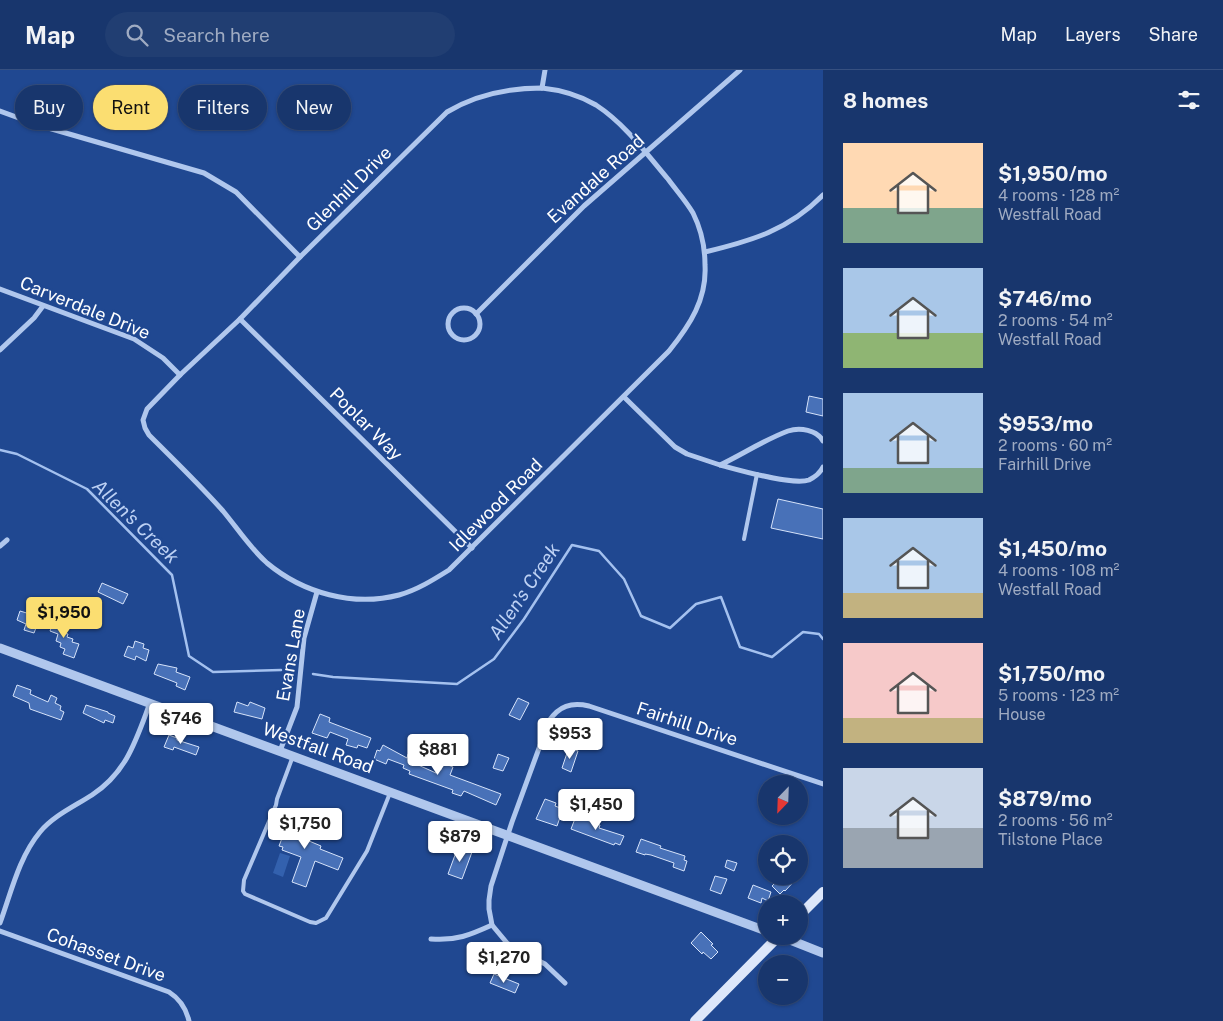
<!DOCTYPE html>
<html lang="en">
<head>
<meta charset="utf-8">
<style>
  :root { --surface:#18366d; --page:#213e72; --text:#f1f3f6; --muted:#9fabc2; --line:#365080; --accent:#fbde71 }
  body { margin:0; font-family:"Public Sans",sans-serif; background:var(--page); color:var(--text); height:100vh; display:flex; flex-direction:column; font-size:19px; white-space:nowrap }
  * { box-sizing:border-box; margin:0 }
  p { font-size:16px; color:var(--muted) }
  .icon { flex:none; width:28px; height:28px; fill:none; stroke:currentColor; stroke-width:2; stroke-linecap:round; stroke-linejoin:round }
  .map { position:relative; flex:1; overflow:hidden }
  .drawer { display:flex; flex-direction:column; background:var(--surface); width:400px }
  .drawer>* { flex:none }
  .guide { position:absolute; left:15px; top:15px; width:475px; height:45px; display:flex; gap:10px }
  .needle { width:32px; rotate:203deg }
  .tools { position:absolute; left:758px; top:705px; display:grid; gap:10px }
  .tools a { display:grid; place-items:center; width:50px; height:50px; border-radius:50%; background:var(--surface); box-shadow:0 1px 4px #0004,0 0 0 1px var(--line); font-size:25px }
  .price { position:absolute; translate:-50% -42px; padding:0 11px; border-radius:5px; background:#fff; color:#222; font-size:16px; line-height:32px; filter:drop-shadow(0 1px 2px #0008) }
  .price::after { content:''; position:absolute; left:50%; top:30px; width:15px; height:11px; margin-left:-8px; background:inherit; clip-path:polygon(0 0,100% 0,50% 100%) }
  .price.selected { background:var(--accent); color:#111 }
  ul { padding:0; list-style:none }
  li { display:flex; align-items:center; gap:15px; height:125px; padding:0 20px }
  li span { display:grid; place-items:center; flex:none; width:140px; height:100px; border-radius:0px; color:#555 }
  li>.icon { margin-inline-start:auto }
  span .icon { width:60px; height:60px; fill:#fffc; stroke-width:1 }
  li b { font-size:21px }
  h2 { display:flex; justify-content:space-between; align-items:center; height:60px; padding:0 20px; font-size:21px }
  .chip { padding:0 18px; border-radius:22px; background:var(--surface); box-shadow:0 1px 4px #0004,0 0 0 1px var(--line); font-size:18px; line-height:45px }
  .chip.selected { background:var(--accent); color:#111 }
  header { display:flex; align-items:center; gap:30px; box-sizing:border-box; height:70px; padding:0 25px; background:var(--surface); border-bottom:1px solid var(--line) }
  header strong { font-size:24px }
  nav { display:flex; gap:28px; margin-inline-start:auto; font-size:18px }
  .search { width:350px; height:45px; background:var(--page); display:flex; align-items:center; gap:12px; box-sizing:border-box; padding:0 18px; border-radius:28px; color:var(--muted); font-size:19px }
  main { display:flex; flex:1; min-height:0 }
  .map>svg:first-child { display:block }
</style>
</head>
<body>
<header>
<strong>Map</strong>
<div class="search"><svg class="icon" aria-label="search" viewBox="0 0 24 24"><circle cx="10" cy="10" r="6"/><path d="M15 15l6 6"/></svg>Search here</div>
<nav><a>Map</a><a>Layers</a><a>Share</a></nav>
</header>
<main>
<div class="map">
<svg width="823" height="951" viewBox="0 0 823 951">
  <rect width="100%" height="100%" fill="#204891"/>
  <polygon fill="#3361ae" points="280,783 290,786 283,807 273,803"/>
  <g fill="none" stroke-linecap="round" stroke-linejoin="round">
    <g stroke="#a4c1ef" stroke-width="2.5">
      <polyline points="0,380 17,384 87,419 172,505 189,586 213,602 281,600"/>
      <polyline points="313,604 333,607 457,614 494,589 524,549 572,475 599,481 624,509 641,546 670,558 696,534 721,527 740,577 772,587 803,562 819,564 823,569"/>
    </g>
  </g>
  <g fill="#4871b8" stroke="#d6e3fa">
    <polygon points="809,326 823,329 823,346 806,342"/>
    <polygon points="778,429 823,439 823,469 771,458"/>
    <polygon points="102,513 128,524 123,534 98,522"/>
    <polygon points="20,541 30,544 31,541 41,545 34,563 24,560 26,554 17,550"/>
    <polygon points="55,547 63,551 61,558 65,560 64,563 68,564 67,567 73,569 72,572 79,574 74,588 63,584 65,579 60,577 61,573 56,571 58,564 50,561"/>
    <polygon points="135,571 144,574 143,578 149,580 146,591 136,586 135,590 124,586 128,576 133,578"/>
    <polygon points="158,594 177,598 176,602 190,607 185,620 176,616 177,613 172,611 154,604"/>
    <polygon points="17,615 31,620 30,624 48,632 51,625 57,628 55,633 61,636 60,640 64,642 61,650 30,639 29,633 13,626"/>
    <polygon points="518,628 529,633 520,650 509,645"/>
    <polygon points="237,632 248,636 250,632 265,638 262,649 234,642"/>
    <polygon points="86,635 108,642 108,643 115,646 113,653 105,650 104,653 83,643"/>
    <polygon points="320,644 330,648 329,652 371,668 367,678 358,675 357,678 346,675 348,669 330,662 327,668 312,663"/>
    <polygon points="169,665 177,668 177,670 199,677 196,685 174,677 173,680 164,677"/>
    <polygon points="383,675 407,688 408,684 417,687 416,694 436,703 438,699 441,700 443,693 453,697 450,705 501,724 496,735 464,721 461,726 452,723 453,720 409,704 410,701 403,698 404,695 388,689 386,694 374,689 377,680 380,681"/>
    <polygon points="569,677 578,681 571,702 562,698"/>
    <polygon points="498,684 509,688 503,701 493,698"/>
    <polygon points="545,729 556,733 555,736 563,739 557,756 536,749"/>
    <polygon points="292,742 294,743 295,742 309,748 302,768 321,776 320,779 343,788 338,800 315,791 306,817 292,812 301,787 282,780 283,777 279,776"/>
    <polygon points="576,746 600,755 599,758 624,766 620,775 615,773 614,775 571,759"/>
    <polygon points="641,769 661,776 660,778 685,786 684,790 687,791 684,801 673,797 674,793 651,785 645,784 645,785 636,782"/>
    <polygon points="458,777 472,782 462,809 448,804"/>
    <polygon points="727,790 737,793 734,801 725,797"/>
    <polygon points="715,806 727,809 721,824 710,820"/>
    <polygon points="782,806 799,806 785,821 784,820 780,824 772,816"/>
    <polygon points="753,815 771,822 768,831 762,828 761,833 748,828"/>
    <polygon points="701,862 713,874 711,875 718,882 711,889 703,882 702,884 691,873"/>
    <polygon points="494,904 519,914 515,923 490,913"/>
  </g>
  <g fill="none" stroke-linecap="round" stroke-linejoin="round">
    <g stroke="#b0c7ed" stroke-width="4">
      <polyline points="744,469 757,404"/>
      <polyline points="293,686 277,729 276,735 244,810 243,821 245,824 310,852 316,853 326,848 367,781 390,723"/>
    </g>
    <g stroke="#b0c7ed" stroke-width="5">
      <path d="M542 18C561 20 579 25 596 35 625 54 646 83 668 109 676 120 686 131 693 143 701 159 705 177 705 195 707 229 690 255 669 281L449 500C433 510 417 520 399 525 353 537 303 523 267 493 250 478 238 459 223 441 200 415 174 390 149 365L145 358 143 350 147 339 180 305 240 249 300 187 447 42C477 24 508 18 542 18Z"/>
      <polyline points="542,18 545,0"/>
      <polyline points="0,41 38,55 204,103 236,122 300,187"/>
      <path d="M705 182C751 171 789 160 823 125"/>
      <polyline points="0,219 134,269 163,288 180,305"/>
      <circle cx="464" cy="254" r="16"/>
      <polyline points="476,244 584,136 740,0"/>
      <polyline points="240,249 472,478"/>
      <polyline points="0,280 34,248 43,236"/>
      <polyline points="624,327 675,377 687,384 720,395"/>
      <path d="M823 371C817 360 800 357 788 361 766 369 741 385 720 395 739 400 793 416 809 410 815 407 820 403 823 397"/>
      <polyline points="0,476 7,470"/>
      <polyline points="280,681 297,637 304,568 317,522"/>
      <path d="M0 853C11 823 19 787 40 762 53 746 75 736 92 725 127 702 136 670 150 633"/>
      <path d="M0 861 169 922C180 929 186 938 189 951"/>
      <path d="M431 869C456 871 470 865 492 855"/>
      <path d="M565 913 545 894 519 881 507 873 492 855 489 839V830L491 816 512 752 549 651C559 636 571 632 589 636L823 714"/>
    </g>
    <g stroke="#b0c7ed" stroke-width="9">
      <polyline points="0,578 766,861"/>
      <polyline points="780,866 823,883"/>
    </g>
    <g stroke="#dde7fa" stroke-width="10">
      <polyline points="799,846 823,822"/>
      <polyline points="695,951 779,866"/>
    </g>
  </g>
  <g text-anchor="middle" stroke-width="4.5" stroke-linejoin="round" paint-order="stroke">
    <g font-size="18" fill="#fff" stroke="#204891">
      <text transform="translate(596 109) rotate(-42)" y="6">Evandale Road</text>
      <text transform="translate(349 119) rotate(-45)" y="6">Glenhill Drive</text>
      <text transform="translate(85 238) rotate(22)" y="6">Carverdale Drive</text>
      <text transform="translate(366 354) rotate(45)" y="6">Poplar Way</text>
      <text transform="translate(496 435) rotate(-45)" y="6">Idlewood Road</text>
      <text transform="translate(291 585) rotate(-80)" y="6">Evans Lane</text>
      <text transform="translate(687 654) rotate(18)" y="6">Fairhill Drive</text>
      <text transform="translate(318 678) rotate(20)" y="6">Westfall Road</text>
      <text transform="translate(106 885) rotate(20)" y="6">Cohasset Drive</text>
    </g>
    <g font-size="19" font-style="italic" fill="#bdd1f4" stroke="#204891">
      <text transform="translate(136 451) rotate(44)" y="7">Allen's Creek</text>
      <text transform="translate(524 521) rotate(-56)" y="7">Allen's Creek</text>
    </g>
  </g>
</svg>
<div class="tools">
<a><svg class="needle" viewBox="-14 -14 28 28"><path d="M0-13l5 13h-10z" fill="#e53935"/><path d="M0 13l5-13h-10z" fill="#9fabc2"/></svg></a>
<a><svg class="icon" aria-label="locate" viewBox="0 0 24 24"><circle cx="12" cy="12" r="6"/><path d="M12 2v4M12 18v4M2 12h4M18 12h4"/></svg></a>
<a>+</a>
<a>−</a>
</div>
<b class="price selected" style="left:64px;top:569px">$1,950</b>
<b class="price" style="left:181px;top:675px">$746</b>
<b class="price" style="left:570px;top:690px">$953</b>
<b class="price" style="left:438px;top:706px">$881</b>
<b class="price" style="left:596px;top:761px">$1,450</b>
<b class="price" style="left:305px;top:780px">$1,750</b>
<b class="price" style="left:460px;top:793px">$879</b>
<b class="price" style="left:504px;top:914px">$1,270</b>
<div class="guide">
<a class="chip">Buy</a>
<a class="chip selected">Rent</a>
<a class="chip">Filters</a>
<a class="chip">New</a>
</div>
</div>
<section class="drawer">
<h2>8 homes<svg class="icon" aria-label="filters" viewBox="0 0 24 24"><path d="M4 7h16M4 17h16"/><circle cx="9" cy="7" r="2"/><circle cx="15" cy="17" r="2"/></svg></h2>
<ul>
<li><span style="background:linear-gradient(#ffd9b3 65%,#7fa58c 0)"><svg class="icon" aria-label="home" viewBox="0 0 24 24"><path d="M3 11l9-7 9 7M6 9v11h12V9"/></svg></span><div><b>$1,950/mo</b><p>4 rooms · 128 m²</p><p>Westfall Road</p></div></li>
<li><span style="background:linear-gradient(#a9c7e8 65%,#8fb573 0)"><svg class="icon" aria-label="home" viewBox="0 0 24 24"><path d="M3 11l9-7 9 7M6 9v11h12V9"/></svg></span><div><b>$746/mo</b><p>2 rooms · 54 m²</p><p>Westfall Road</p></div></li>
<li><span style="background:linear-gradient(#a9c7e8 75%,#7fa58c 0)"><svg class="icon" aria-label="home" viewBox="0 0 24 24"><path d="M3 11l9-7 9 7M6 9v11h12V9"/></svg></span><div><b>$953/mo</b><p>2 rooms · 60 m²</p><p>Fairhill Drive</p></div></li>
<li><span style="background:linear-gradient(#a9c7e8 75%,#c2b280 0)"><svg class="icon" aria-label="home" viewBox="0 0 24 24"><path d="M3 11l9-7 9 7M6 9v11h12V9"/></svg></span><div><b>$1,450/mo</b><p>4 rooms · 108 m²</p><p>Westfall Road</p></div></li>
<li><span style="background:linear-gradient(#f6c9c9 75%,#c2b280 0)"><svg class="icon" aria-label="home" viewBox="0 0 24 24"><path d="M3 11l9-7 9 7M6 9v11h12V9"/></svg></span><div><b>$1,750/mo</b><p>5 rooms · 123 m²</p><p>House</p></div></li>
<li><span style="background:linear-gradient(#c9d6e8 60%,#9aa5b1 0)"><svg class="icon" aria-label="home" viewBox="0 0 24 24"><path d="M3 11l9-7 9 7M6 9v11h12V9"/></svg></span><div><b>$879/mo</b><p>2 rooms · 56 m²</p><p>Tilstone Place</p></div></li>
</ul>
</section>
</main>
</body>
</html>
